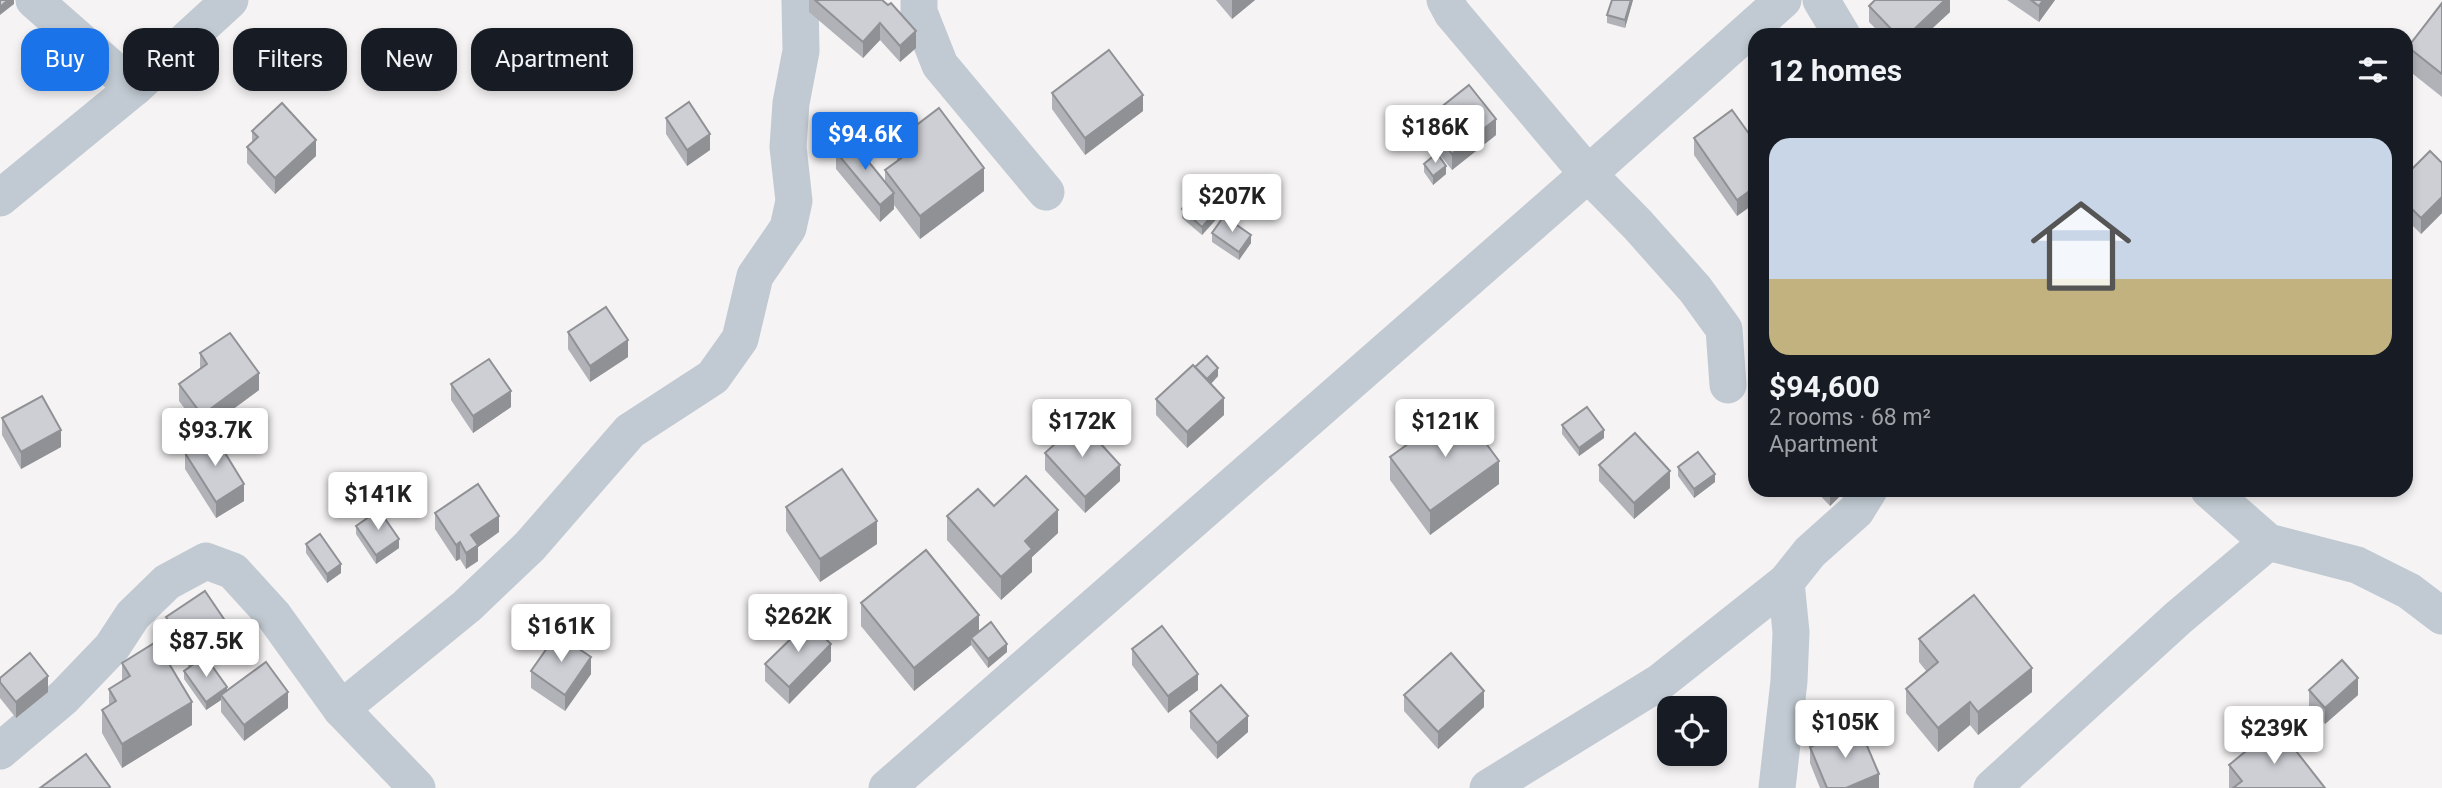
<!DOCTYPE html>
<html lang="en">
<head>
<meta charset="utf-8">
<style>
  :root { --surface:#171b24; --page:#20242c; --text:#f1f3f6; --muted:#9ea1a6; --accent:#1a73e8 }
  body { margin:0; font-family:Roboto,sans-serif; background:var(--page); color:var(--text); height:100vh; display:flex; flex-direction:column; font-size:26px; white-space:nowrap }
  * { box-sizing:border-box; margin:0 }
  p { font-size:23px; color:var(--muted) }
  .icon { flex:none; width:38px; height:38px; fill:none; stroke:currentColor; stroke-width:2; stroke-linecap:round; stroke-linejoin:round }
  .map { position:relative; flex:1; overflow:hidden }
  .panel { position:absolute; left:1748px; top:28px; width:665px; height:469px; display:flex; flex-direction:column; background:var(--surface); border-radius:21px; box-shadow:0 4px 10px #0003 }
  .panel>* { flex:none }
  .guide { position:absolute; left:21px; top:28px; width:665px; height:63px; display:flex; gap:14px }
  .tools { position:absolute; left:1657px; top:696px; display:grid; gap:14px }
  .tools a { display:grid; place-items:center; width:70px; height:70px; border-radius:14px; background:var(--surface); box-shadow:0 4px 10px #0003; font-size:35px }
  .price { position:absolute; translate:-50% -60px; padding:0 16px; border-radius:7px; background:#fff; color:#222; font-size:23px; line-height:46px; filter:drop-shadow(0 2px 4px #0008) }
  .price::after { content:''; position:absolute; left:50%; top:42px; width:21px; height:16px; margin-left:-10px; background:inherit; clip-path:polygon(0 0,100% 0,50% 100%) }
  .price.on { background:var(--accent); color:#fff }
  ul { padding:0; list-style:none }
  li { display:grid; align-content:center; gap:14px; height:371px; padding:0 21px }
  li span { display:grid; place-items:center; height:217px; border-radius:21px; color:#555 }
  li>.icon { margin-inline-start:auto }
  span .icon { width:126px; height:126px; fill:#fffc; stroke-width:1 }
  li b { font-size:30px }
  h2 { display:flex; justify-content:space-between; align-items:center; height:84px; padding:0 21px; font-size:30px }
  .chip { padding:0 24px; border-radius:21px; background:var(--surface); box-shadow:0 4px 10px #0003; font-size:24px; line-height:63px }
  .chip.on { background:var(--accent); color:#fff }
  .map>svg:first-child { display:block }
</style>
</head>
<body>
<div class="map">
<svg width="2442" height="788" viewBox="0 0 2442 788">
  <rect width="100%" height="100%" fill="#f5f3f3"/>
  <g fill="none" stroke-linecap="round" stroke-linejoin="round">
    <g stroke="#c1cad2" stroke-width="37">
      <polyline points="34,0 134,88"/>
      <polyline points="919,0 919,12 940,65 1046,192"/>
      <polyline points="1445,0 1452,13 1588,174 1638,225 1695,289 1724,329 1728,385"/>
      <polyline points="1821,0 1842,35"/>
      <polyline points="0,198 134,88 230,0"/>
      <polyline points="2209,490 2268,542 2357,565 2409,591 2442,616"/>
      <polyline points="341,709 467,606 530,546 630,431 713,377 740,339 755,276 788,228 794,201 788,147 791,103 801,51 800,0"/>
      <polyline points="0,751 64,697 112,647 133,615 167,582 206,561 233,571 274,616 341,709 417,788"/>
      <polyline points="887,788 1588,174 1783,0"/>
      <polyline points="1488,788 1660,682 1786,582 1810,552 1856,511 1869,490"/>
      <polyline points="1777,788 1789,681 1791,632 1786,582"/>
      <polyline points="1992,788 2178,618 2268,542"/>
    </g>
  </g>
  <g fill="#b0b2b7">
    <polygon points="809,0 882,0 916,48 900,62 880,40 863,58 809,12"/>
    <polygon points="1216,0 1255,0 1232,19"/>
    <polygon points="1612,0 1633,0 1625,28 1607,23 1607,15"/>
    <polygon points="1950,0 1950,12 1925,35 1882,35 1869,22 1869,6"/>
    <polygon points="2007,0 2055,0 2039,22"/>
    <polygon points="2442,3 2442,97 2408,70 2408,47"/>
    <polygon points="1052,93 1143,111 1085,155 1052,109"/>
    <polygon points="666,118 710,150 687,166 666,134"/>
    <polygon points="1425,120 1496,135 1452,170 1425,136"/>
    <polygon points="252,131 316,156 275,194 247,163 247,147 252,142"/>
    <polygon points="1694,138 1755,142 1755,203 1737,216 1694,155"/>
    <polygon points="897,140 984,191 920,239 894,205 894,209 880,222 836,169 836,152 885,182 885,170 897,161"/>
    <polygon points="2442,163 2442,213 2421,234 2406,219 2406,175"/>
    <polygon points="1424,164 1446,174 1433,185 1424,172"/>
    <polygon points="1182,209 1220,215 1202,235 1182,218"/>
    <polygon points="1212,233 1251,243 1239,260 1212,242"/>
    <polygon points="568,332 628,357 590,382 568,349"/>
    <polygon points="200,353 259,390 202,432 179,401 179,384 200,369"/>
    <polygon points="1195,367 1218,376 1211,384 1224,415 1187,448 1156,415 1156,399"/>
    <polygon points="451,384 511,407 473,433 451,400"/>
    <polygon points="2,418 61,447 21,469 2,435"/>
    <polygon points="1562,425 1604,438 1579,456 1562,434"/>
    <polygon points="185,453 244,501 216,518 185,469"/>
    <polygon points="1045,453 1120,481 1085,513 1045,470"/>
    <polygon points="1390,457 1499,484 1430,535 1390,480"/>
    <polygon points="1599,465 1670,488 1634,519 1599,481"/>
    <polygon points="1678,467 1715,482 1694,498 1678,476"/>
    <polygon points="1815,490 1846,490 1830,506"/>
    <polygon points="994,506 1058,533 1032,557 1032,572 1001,600 947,540 947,516"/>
    <polygon points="786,507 877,544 820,582 786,531"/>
    <polygon points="435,513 499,532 478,547 478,561 466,569 460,559 456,561 435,529"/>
    <polygon points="356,526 399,548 376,564 356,534"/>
    <polygon points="306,544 341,573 327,583 306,553"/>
    <polygon points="861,603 979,632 1007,652 988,668 971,645 914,691 861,626"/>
    <polygon points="166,617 228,641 205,657 227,691 288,708 244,741 221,712 221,700 206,710 184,679 184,671 189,667 166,634"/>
    <polygon points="1919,639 2032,692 1978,735 1970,725 1938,752 1906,713 1906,689 1927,672 1919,662"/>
    <polygon points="1132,649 1198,690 1168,713 1132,665"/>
    <polygon points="831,661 789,704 765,681 765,664"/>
    <polygon points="122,663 192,725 122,768 102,733 102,710 109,705 109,689 122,680"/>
    <polygon points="531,671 591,674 565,711 531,688"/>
    <polygon points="0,678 48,692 16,718 0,698"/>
    <polygon points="2309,690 2358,695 2325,724 2309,706"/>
    <polygon points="1404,695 1484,707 1438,749 1404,711"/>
    <polygon points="1190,711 1248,732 1217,759 1190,728"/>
    <polygon points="2286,744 2325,788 2229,788 2229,765"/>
    <polygon points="1810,747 1879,788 1820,788 1810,763"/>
  </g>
  <g fill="#909195">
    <polygon points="8,0 14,0 14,4 0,15 0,7"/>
    <polygon points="1232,0 1255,0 1232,19"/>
    <polygon points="1631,0 1633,0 1625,28 1625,20"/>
    <polygon points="1945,0 1950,0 1950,12 1925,35 1908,35"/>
    <polygon points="2043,0 2055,0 2039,22 2039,6"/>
    <polygon points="880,23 880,40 863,58 863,42"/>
    <polygon points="916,31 916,48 900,62 900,46"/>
    <polygon points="1143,95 1143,111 1085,155 1085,138"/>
    <polygon points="1496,119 1496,135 1452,170 1452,154"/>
    <polygon points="710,134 710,150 687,166 687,150"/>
    <polygon points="316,140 316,156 275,194 275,178"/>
    <polygon points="1446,166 1446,174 1433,185 1433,176"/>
    <polygon points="984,168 984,191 920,239 920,216"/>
    <polygon points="1755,187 1755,203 1737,216 1737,200"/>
    <polygon points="894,193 894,209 880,222 880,205"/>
    <polygon points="2442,197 2442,213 2421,234 2421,218"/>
    <polygon points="1220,207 1220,215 1202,235 1202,227"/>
    <polygon points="1251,235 1251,243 1239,260 1239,252"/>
    <polygon points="628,340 628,357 590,382 590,366"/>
    <polygon points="1218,368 1218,376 1207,388 1207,379"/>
    <polygon points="259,373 259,390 202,432 202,415"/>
    <polygon points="511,391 511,407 473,433 473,416"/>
    <polygon points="1224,398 1224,415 1187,448 1187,432"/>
    <polygon points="61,430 61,447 21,469 21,452"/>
    <polygon points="1604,430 1604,438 1579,456 1579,448"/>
    <polygon points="1499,461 1499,484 1430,535 1430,511"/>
    <polygon points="1120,465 1120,481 1085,513 1085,497"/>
    <polygon points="1670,471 1670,488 1634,519 1634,503"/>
    <polygon points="1715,474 1715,482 1694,498 1694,489"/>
    <polygon points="244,484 244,501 216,518 216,502"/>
    <polygon points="1830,490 1846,490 1830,506"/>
    <polygon points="1058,510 1058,533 1032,557 1032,572 1001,600 1001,577 1025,541"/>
    <polygon points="499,516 499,532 478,547 478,561 466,569 466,553 471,535"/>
    <polygon points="877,521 877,544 820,582 820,559"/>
    <polygon points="399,539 399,548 376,564 376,555"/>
    <polygon points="460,542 460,559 456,561 456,545"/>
    <polygon points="341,564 341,573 327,583 327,574"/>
    <polygon points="979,615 979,639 971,638 971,645 914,691 914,668"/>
    <polygon points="228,625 228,641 189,668 189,651"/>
    <polygon points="831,644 831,661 789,704 789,687"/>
    <polygon points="1007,644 1007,652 988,668 988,659"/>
    <polygon points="591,657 591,674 565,711 565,695"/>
    <polygon points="2032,668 2032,692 1978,735 1978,712"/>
    <polygon points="1198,674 1198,690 1168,713 1168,696"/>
    <polygon points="48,676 48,692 16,718 16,702"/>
    <polygon points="2358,678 2358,695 2325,724 2325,708"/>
    <polygon points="227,687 227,696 221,695 221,700 206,710 206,702"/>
    <polygon points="1484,691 1484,707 1438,749 1438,732"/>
    <polygon points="288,692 288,708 244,741 244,725"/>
    <polygon points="192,702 192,725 122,768 122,744"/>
    <polygon points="1970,702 1970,725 1938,752 1938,728"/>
    <polygon points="1248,716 1248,732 1217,759 1217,743"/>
    <polygon points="1879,774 1879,788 1846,788"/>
  </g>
  <g fill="#cdcfd5" stroke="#909195" stroke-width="2">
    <polygon points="0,0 8,0 0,7"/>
    <polygon points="815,0 882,0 888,5 891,3 916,31 900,46 880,23 863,42"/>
    <polygon points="1612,0 1631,0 1625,20 1607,15"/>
    <polygon points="1875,0 1945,0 1908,35 1897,35 1869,6"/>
    <polygon points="2031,0 2043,0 2039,6"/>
    <polygon points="2442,3 2442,74 2408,47"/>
    <polygon points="1109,50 1143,95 1085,138 1052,93"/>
    <polygon points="1469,85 1496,119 1452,154 1425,120"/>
    <polygon points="689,102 710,134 687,150 666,118"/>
    <polygon points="282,103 316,140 275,178 247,147 258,137 252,131"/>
    <polygon points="939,108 984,168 920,216 885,170 907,154 897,140"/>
    <polygon points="1732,110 1755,142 1755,187 1737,200 1694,138"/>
    <polygon points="851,140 894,193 880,205 836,152"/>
    <polygon points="2430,151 2442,163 2442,197 2421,218 2406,203 2406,175"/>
    <polygon points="1437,153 1446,166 1433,176 1424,164"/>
    <polygon points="1199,189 1220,207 1202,227 1182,209"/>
    <polygon points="1224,216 1251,235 1239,252 1212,233"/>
    <polygon points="606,307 628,340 590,366 568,332"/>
    <polygon points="230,333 259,373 202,415 179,384 207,364 200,353"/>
    <polygon points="1207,356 1218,368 1207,379 1195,367"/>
    <polygon points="489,359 511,391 473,416 451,384"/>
    <polygon points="1193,365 1224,398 1187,432 1156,399"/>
    <polygon points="42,396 61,430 21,452 2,418"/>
    <polygon points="1459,407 1499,461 1430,511 1390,457"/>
    <polygon points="1587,407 1604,430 1579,448 1562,425"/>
    <polygon points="1080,421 1120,465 1085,497 1045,453"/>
    <polygon points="1635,433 1670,471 1634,503 1599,465"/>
    <polygon points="214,435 244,484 216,502 185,453"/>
    <polygon points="1698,452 1715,474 1694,489 1678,467"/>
    <polygon points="842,469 877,521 820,559 786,507"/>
    <polygon points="1026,476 1058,510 1025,541 1032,549 1001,577 947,516 978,489 994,506"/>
    <polygon points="478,484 499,516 471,535 478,545 466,553 460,542 456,545 435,513"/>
    <polygon points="379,510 399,539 376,555 356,526"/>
    <polygon points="320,534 341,564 327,574 306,544"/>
    <polygon points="926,550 979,615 914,668 861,603"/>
    <polygon points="205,591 228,625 189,651 166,617"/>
    <polygon points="1974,595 2032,668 1978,712 1970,702 1938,728 1906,689 1938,662 1919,639"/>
    <polygon points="808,622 831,644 789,687 765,664"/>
    <polygon points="991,622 1007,644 988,659 971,638"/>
    <polygon points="1162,626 1198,674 1168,696 1132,649"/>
    <polygon points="557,634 591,657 565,695 531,671"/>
    <polygon points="156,642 192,702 122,744 102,710 116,701 109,689 130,676 122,663"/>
    <polygon points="30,653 48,676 16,702 0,682 0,678"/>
    <polygon points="1451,653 1484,691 1438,732 1404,695"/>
    <polygon points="205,656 227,687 206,702 184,671"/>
    <polygon points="2342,660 2358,678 2325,708 2309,690"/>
    <polygon points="266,662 288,692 244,725 221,695"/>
    <polygon points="1221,685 1248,716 1217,743 1190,711"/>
    <polygon points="1859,727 1879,774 1846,788 1827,788 1810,747"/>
    <polygon points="2274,728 2286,744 2289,742 2325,788 2233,788 2242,781 2229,765"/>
    <polygon points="86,754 110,787 109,788 40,788"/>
  </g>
</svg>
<div class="tools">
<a><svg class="icon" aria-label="locate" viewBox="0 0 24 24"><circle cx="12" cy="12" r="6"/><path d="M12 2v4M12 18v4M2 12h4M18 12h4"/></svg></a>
</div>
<b class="price" style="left:1435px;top:165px">$186K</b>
<b class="price on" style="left:865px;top:172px">$94.6K</b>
<b class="price" style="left:1232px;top:234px">$207K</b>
<b class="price" style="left:1082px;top:459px">$172K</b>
<b class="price" style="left:1445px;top:459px">$121K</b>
<b class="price" style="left:215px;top:468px">$93.7K</b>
<b class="price" style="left:378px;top:532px">$141K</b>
<b class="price" style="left:798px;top:654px">$262K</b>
<b class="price" style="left:561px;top:664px">$161K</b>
<b class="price" style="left:206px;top:679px">$87.5K</b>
<b class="price" style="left:1845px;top:760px">$105K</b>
<b class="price" style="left:2274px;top:766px">$239K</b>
<div class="guide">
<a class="chip on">Buy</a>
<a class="chip">Rent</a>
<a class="chip">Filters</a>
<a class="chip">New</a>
<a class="chip">Apartment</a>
</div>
<section class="panel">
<h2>12 homes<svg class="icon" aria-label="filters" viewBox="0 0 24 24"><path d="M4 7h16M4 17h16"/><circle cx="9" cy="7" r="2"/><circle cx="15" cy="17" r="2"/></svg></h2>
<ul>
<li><span style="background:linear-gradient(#c9d6e8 65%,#c2b280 0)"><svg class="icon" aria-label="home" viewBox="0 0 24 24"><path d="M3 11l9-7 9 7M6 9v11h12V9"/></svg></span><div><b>$94,600</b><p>2 rooms · 68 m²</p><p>Apartment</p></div></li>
</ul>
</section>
</div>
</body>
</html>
